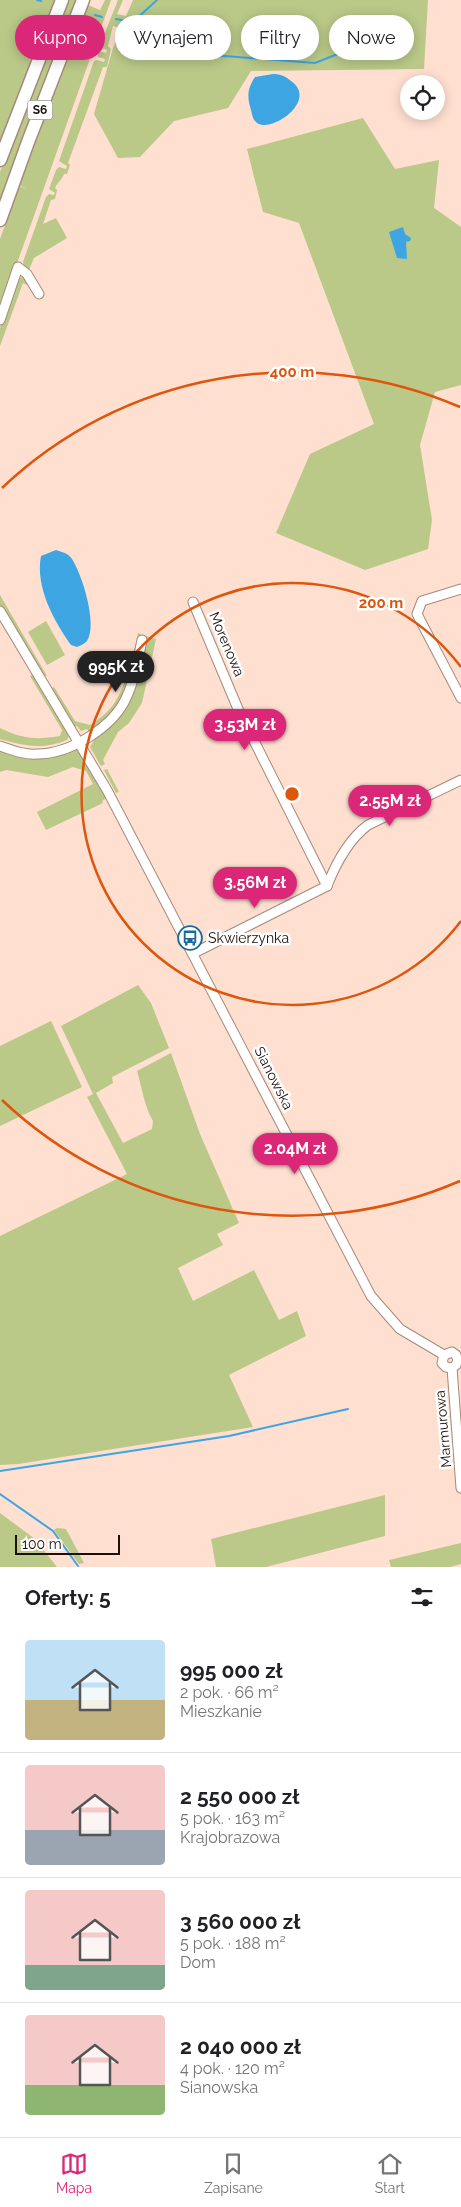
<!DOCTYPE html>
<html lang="pl">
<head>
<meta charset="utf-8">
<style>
  :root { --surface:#fff; --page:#f6f6f6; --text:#202124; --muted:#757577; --line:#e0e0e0; --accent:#db2777 }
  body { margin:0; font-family:Raleway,sans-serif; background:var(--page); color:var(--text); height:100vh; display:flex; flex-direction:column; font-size:19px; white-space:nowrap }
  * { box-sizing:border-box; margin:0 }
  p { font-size:16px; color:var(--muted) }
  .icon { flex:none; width:28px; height:28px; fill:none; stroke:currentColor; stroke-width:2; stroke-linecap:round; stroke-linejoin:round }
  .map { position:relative; height:1567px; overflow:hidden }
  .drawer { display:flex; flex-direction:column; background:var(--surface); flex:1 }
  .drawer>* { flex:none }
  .banner { position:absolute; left:15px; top:15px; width:431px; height:45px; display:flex; gap:10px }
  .fabs { position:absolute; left:400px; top:75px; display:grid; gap:10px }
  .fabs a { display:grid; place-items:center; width:45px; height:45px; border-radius:50%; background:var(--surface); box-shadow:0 2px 12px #0003; font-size:25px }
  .scale { position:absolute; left:15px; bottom:12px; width:105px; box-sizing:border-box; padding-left:5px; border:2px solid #1b100b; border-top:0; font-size:14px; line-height:18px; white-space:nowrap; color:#1b100b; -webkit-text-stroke:4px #fff; paint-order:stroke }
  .price { position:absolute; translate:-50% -42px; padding:0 11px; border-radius:18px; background:var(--accent); color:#fff; font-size:16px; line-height:32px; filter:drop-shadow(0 1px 2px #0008) }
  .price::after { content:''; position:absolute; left:50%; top:30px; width:15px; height:11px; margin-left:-8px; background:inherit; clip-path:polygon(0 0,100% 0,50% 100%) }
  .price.current { background:#222; color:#fff }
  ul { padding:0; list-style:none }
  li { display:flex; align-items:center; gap:15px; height:125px; padding:0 25px }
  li+li { border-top:1px solid var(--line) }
  li span { display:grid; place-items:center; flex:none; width:140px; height:100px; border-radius:5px; color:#555 }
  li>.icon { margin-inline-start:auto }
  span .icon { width:60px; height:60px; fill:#fffc; stroke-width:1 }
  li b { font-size:21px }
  h2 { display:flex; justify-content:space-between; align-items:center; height:60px; padding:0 25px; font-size:21px }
  .tag { padding:0 18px; border-radius:22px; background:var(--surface); box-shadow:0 2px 12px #0003; font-size:18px; line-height:45px }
  .tag.current { background:var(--accent); color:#fff }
  .dock { display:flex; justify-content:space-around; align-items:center; height:70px; border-top:1px solid var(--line); background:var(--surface); font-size:14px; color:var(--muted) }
  .dock a { display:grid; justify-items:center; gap:2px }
  .dock .current { color:var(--accent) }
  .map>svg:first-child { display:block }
</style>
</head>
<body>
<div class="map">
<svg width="461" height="1567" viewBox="0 0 461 1567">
  <rect width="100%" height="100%" fill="#ffdfd0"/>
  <g fill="#bac888">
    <polygon points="0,0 55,0 0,142"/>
    <polygon points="66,0 79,0 0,207 0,172"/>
    <polygon points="105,0 111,0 0,311 0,239 19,186 27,189 19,185 88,5 100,10"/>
    <path d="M118 0H123L117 14 126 16 133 0H428L424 69 251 71 228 108 174 121 140 157 118 158 94 114 113 48 121 28 113 26 108 46 111 49 107 67H103L68 163 70 165 67 174H64C62 180 57 183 55 188L57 190 55 199 51 200 43 224 56 218 67 238 34 258 28 272 24 266 23 262 46 197 49 194 54 195 55 193 49 189 56 170 59 167 66 169 67 166 59 161 94 61 97 60 104 62 105 59 98 57 97 53 99 51 106 53 107 50 101 48 100 45Z"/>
    <polygon points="363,118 395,169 439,160 434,208 461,227 461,385 435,392 420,445 432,520 428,549 365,570 276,533 310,454 374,424 299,223 263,212 247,149"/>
    <polygon points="24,276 31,287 23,283 0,346 0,328 17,280"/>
    <polygon points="0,595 47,676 42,675 0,606"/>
    <polygon points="46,621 65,655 47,665 28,632"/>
    <path d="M138 633 141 634C131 675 126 707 89 732L87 729 81 731 77 726 74 727 52 688 54 687 75 721 90 725C96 721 103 716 108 711 124 695 134 655 138 633Z"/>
    <polygon points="146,636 156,639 142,703 129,723 118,732 103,760 105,764 101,766 90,747 94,740 92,737 113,722"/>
    <path d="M34 674 69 730 67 732 69 736 67 740C44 750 24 746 0 739V728C23 739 35 740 60 736L62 730 30 676Z"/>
    <polygon points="77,747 108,797 102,801 103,803 46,830 37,812 93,784 86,771 73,767 48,777 6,770 0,772 0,749 12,753"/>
    <polygon points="107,769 119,792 116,793 104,770"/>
    <path d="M138 985 151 1003 169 1048 112 1077 113 1083 96 1093 123 1143 152 1129 153 1121C144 1106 142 1087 137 1071L171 1053 200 1134 239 1223 217 1234 223 1245 178 1268 193 1301 254 1270 279 1320 297 1311 306 1336 229 1375 253 1427 18 1464 0 1465V1236L127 1174 87 1097 93 1094 61 1026Z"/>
    <polygon points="51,1021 82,1087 0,1126 0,1046"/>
    <polygon points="385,1495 385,1536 266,1567 216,1567 211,1539"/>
    <polygon points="0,1513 35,1539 57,1567 0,1567"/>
    <polygon points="57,1528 66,1529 84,1563 79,1564 54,1530"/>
    <polygon points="461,1543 461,1564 450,1567 391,1567 389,1560"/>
  </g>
  <g fill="#3da5e2">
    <path d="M273 74C281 74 285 76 291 81 320 101 267 137 255 121 253 119 252 114 251 110 247 97 247 89 255 77Z"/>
    <polygon points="403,227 405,234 411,238 410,241 406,242 407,259 397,258 389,232"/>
    <path d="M56 550C62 552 68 553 72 559 82 574 98 625 87 641 84 644 81 645 77 647L71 645C54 621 35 587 41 556Z"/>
  </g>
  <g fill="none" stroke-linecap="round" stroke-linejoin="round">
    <g stroke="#3da5e2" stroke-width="2">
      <polyline points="37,0 41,1"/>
      <polyline points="95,15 102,17"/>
      <polyline points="116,19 133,22 140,26 162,20 205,57 225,56 315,63 391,33"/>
      <polyline points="133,22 157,0"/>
      <polyline points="0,1471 229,1436 348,1409"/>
      <polyline points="0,1494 53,1531 78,1566"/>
    </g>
    <g stroke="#a6897b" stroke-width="11">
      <g id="minor">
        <polyline points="0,320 18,267 27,274 39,294"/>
        <polyline points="461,589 422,601 417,614 461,698"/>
        <polyline points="193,602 238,709 327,886"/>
        <polyline points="0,611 107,790 371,1296 400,1329 444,1355"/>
        <path d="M0 746C12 750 24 755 37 754 70 754 114 727 127 696 135 679 138 659 142 640"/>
        <path d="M327 886C336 863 348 840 368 825L461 780"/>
        <polyline points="194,953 327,886"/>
        <polyline points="444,1355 442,1363 446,1367 452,1368 456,1365 458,1360"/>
        <polyline points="444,1355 452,1352 456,1355 458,1360"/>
        <polyline points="452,1368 461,1488"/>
      </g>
    </g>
    <g stroke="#a6897b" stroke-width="15">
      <g id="highway">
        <polyline points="0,160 62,0"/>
        <polyline points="0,220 28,142 83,0"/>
      </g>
    </g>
    <use href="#minor" stroke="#fff" stroke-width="9"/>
    <use href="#highway" stroke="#fff" stroke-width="12"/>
  </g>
  <g fill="none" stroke="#de550c" stroke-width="2.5">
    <path d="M461 921A211 211 0 1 1 461 667"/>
    <path d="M460 1181A422 422 0 0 1 2 1100M2 488A422 422 0 0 1 460 407"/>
  </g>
  <defs>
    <g id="bus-ring" transform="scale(1.25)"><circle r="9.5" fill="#fff" stroke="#196a9c" stroke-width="1.5"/><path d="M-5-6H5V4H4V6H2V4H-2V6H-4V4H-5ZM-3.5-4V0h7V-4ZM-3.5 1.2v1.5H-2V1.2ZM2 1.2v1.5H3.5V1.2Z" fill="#196a9c"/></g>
  </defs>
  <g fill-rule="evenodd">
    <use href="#bus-ring" x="190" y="938"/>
  </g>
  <g text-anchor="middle" stroke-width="5" stroke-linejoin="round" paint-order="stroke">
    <rect fill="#fff" stroke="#5f5854" stroke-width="1" x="27.5" y="100.5" width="25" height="19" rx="4"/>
    <g font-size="12" font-weight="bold" fill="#1b100b">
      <text x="40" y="114">S6</text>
    </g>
    <g font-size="14" fill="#1b100b" stroke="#fff">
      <text transform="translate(227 644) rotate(67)" y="5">Morenowa</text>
      <text transform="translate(274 1078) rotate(63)" y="5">Sianowska</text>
      <text transform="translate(443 1429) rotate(-95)" y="5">Marmurowa</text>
    </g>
    <g font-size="14" fill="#1b100b" stroke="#fff" text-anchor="start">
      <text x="208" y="943">Skwierzynka</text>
    </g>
  </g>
  <circle cx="292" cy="794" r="8" fill="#de550c" stroke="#fff" stroke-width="2.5"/>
  <g font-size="15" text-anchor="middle" font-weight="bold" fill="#de550c" stroke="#fff" stroke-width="5" stroke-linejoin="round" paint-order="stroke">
    <text x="292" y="377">400 m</text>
    <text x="381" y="608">200 m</text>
  </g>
</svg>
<div class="fabs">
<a><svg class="icon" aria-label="locate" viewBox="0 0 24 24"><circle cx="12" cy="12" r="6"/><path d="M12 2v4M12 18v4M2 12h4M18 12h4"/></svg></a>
</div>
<div class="scale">100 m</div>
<b class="price current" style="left:116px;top:693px">995K zł</b>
<b class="price" style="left:245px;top:751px">3.53M zł</b>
<b class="price" style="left:390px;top:827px">2.55M zł</b>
<b class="price" style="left:255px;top:909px">3.56M zł</b>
<b class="price" style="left:295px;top:1175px">2.04M zł</b>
<div class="banner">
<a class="tag current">Kupno</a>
<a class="tag">Wynajem</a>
<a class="tag">Filtry</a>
<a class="tag">Nowe</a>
</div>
</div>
<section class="drawer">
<h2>Oferty: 5<svg class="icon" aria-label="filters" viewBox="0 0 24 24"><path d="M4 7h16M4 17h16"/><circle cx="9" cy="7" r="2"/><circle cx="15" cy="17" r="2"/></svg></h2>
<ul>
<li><span style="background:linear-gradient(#bfe0f5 60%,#c2b280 0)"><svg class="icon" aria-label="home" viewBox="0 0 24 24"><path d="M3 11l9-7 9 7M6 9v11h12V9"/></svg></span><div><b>995 000 zł</b><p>2 pok. · 66 m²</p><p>Mieszkanie</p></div></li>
<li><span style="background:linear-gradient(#f6c9c9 65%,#9aa5b1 0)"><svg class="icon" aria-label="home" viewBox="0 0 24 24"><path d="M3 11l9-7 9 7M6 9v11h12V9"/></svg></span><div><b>2 550 000 zł</b><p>5 pok. · 163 m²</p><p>Krajobrazowa</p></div></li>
<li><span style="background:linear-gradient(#f6c9c9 75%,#7fa58c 0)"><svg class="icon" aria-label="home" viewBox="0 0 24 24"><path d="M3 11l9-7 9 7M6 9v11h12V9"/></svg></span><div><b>3 560 000 zł</b><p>5 pok. · 188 m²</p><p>Dom</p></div></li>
<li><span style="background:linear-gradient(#f6c9c9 70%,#8fb573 0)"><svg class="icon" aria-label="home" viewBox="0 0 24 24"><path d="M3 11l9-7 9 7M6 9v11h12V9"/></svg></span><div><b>2 040 000 zł</b><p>4 pok. · 120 m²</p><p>Sianowska</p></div></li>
</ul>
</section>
<nav class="dock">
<a class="current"><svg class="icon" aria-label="map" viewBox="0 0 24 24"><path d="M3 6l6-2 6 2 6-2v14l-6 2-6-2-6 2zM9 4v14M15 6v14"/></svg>Mapa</a>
<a><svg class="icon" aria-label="saved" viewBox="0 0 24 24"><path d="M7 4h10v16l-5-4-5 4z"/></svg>Zapisane</a>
<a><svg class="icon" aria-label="home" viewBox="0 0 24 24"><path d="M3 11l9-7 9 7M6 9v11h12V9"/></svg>Start</a>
</nav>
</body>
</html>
